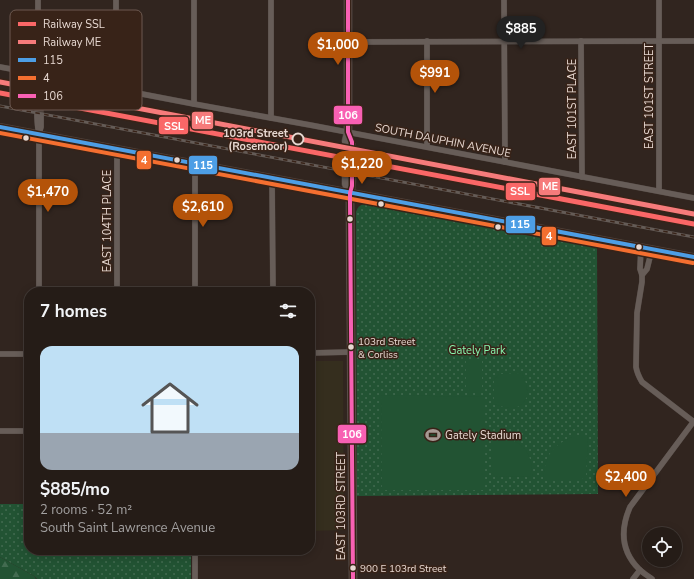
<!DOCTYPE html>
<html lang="en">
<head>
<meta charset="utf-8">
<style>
  :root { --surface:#251c17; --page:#312924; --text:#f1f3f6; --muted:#a3a1a1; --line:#423a36; --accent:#b45309 }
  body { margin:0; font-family:"Nunito Sans",sans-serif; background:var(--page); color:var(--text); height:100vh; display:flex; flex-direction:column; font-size:15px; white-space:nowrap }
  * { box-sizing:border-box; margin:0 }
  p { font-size:13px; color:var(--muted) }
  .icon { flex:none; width:22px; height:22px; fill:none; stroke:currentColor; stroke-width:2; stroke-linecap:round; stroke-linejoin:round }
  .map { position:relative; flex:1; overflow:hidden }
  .details { position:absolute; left:24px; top:287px; width:291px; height:268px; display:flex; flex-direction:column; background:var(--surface); border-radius:16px; box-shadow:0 2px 10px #0003,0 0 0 1px var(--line) }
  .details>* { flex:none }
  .fabs { position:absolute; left:642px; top:527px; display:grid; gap:8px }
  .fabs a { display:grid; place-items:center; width:40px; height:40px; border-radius:50%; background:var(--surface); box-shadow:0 2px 10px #0003,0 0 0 1px var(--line); font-size:20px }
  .price { position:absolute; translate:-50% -34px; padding:0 9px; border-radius:14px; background:var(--accent); color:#fff; font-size:13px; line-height:26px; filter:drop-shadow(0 1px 2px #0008) }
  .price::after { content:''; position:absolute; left:50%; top:24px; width:12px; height:9px; margin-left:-6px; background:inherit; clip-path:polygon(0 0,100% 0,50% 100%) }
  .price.active { background:#222; color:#fff }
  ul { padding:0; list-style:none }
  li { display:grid; align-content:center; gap:8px; height:212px; padding:0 16px }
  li+li { border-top:1px solid var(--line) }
  li span { display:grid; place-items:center; height:124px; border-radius:12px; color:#555 }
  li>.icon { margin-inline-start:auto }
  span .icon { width:72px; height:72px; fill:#fffc; stroke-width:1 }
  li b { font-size:17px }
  h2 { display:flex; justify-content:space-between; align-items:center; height:48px; padding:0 16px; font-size:17px }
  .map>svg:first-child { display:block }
</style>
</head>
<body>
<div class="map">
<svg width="694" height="579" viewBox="0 0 694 579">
  <defs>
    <pattern id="grass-dots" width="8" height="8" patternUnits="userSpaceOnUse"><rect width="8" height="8" fill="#225333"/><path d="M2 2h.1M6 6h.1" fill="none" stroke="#426b50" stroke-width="1.8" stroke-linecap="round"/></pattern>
    <pattern id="forest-firs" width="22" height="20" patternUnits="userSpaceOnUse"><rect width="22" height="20" fill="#225333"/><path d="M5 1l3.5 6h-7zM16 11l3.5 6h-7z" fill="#426b50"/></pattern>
  </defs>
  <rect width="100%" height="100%" fill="#31251f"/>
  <polygon fill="#352e1e" points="310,361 343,361 344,530 310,531"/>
  <g fill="url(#grass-dots)">
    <path d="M368 203H373L597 245 598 494 357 496 356 212C358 206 361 204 368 203Z"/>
    <polygon points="0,504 29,504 29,550 170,550 174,553 191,555 191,579 37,579 34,576 0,557"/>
  </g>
  <polygon fill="url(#forest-firs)" points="0,557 34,576 36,579 0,579"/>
  <g fill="#225333">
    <rect x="466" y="359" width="16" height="33"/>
    <path d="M522 373C525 380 528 387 527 394 527 398 527 397 525 400 518 412 505 408 494 404V380L499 374Z"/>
    <polygon points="381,395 485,397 485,490 382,490"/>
    <path d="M573 436H588L586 476 581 480H543C546 454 550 448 573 436Z"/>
    <path d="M492 438C520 437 533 450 532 477L495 476 492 473Z"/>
  </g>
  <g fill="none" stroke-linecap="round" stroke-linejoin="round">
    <g stroke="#4c403a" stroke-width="5.5" stroke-dasharray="5.5 3" stroke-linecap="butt">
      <polyline points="37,83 37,115"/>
      <polyline points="41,84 41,116"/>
    </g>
    <g stroke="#4c403a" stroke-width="8" stroke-dasharray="8 4" stroke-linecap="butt">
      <polyline points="346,174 346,141"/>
      <polyline points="352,175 352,142"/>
    </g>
    <g stroke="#4d433e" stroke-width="6">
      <g id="minor">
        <polyline points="116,0 116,89"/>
        <polyline points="194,0 194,104"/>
        <polyline points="271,0 271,118"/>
        <polyline points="504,0 505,162"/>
        <polyline points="659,0 659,191"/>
        <polyline points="427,41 427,147"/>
        <polyline points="581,41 582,177"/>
        <polyline points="348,42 694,41"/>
        <polyline points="0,67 38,74 194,104 310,125 694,198"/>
        <polyline points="37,83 38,74 38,0"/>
        <path d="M37 115C37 125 39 133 39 143V292"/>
        <polyline points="39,134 41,127 41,116"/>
        <polyline points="117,149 117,292"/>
        <polyline points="195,164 195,292"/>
        <polyline points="272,178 273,292"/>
        <path d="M641 247 640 269 642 275V282L637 313 636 367C637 373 639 377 642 382L694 422"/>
        <polyline points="642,275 647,269 652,249"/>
        <polyline points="310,353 351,352"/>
        <polyline points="0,354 29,354"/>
        <polyline points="0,431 29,431"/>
        <polyline points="195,579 195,550"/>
        <polyline points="633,579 640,570"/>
        <path d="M652 579C648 576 643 573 639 569 621 551 620 530 630 507L694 421"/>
      </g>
    </g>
    <g stroke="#4d433e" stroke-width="8">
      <polyline id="tertiary" points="0,127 694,257"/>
    </g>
    <g stroke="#4d433e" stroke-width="9">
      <g id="secondary">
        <polyline points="346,141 348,132 348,0"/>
        <polyline points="346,174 346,184 350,193"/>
        <path d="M352 175C352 184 350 193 350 202L353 579"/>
      </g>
    </g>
    <use href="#minor" stroke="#675d58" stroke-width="5.5"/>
    <use href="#tertiary" stroke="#675d58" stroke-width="7"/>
    <use href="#secondary" stroke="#675d58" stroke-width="8"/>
    <g stroke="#645b56" stroke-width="3">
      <polyline id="rail" points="0,106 694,237"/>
    </g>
    <use href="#rail" stroke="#382318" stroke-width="1.5" stroke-dasharray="4.5" stroke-linecap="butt"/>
    <g stroke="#382318" stroke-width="7">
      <polyline id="bus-1" points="0,127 694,257"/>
    </g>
    <g stroke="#382318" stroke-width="7">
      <polyline id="bus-2" points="0,133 693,263"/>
    </g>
    <g stroke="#382318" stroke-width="7">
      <polyline id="bus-3" points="348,0 348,132 352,142 352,186 350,193 350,202 353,579"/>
    </g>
    <use href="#bus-1" stroke="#4d9ee5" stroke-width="4"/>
    <use href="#bus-2" stroke="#f46f30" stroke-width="4"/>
    <use href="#bus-3" stroke="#f860b3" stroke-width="4"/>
    <g stroke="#382318" stroke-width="8">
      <polyline id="rail-1" points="0,93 694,224"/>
    </g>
    <g stroke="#382318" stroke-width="8">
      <polyline id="rail-2" points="0,82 694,214"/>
    </g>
    <use href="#rail-1" stroke="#fa6767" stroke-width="5"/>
    <use href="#rail-2" stroke="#f67b7b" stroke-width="5"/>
  </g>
  <defs>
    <g id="stadium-bare" transform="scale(1.2)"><path d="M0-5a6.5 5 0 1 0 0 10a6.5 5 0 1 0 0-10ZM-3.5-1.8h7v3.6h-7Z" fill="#a79993" stroke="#382318" stroke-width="2.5" paint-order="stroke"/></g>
  </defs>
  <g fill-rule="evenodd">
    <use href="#stadium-bare" x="433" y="435"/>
  </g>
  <g fill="#e7d8d1" stroke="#382318" stroke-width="1.5">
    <circle cx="26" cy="138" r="3.5"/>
    <circle cx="177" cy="160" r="3.5"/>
    <circle cx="381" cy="204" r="3.5"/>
    <circle cx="350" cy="219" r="3.5"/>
    <circle cx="498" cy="227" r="3.5"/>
    <circle cx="639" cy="247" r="3.5"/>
    <circle cx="351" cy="347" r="3.5"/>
    <circle cx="353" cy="568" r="3.5"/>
  </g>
  <circle fill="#382318" stroke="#e7d8d1" stroke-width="2" cx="298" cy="139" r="5.5"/>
  <g text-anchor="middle" stroke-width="3" stroke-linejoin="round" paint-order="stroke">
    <g font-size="10" fill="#e7d8d1" stroke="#382318" text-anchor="start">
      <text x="358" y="345">103rd Street<tspan x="358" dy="13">&amp; Corliss</tspan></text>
      <text x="360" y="572">900 E 103rd Street</text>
    </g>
    <g font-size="11" fill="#e7d8d1" stroke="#382318">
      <text transform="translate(649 96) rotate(-90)" y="4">EAST 101ST STREET</text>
      <text transform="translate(572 109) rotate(-90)" y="4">EAST 101ST PLACE</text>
      <text transform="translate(443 140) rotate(11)" y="4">SOUTH DAUPHIN AVENUE</text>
      <text transform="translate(107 221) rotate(-90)" y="4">EAST 104TH PLACE</text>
      <text transform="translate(341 506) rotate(-90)" y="4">EAST 103RD STREET</text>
    </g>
    <g font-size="11" font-weight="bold" fill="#e7d8d1" stroke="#382318" text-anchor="end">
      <text x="288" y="137">103rd Street<tspan x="288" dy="13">(Rosemoor)</tspan></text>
    </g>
    <g font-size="11" fill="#88f5ad" stroke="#382318">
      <text x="477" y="354">Gately Park</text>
    </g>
    <g font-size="11" fill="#e7d8d1" stroke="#382318" text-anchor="start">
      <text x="445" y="439">Gately Stadium</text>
    </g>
  </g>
  <rect x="10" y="10" width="132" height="100" rx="6" fill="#382318" stroke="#6d5950" stroke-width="1"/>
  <rect x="18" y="22" width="18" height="4" fill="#fa6767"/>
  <rect x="18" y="40" width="18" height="4" fill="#f67b7b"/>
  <rect x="18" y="58" width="18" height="4" fill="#4d9ee5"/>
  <rect x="18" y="76" width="18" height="4" fill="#f46f30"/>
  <rect x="18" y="94" width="18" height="4" fill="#f860b3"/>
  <g font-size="11" fill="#e7d8d1">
    <text x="43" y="28">Railway SSL</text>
    <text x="43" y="46">Railway ME</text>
    <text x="43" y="64">115</text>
    <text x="43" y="82">4</text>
    <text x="43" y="100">106</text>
  </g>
  <g stroke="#382318" stroke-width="1.5">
    <rect x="333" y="105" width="30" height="20" rx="4" fill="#f860b3"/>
    <rect x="191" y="111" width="23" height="19" rx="4" fill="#f67b7b"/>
    <rect x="158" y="116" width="31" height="19" rx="4" fill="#fa6767"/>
    <rect x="136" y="150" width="16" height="20" rx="4" fill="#f46f30"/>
    <rect x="188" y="155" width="30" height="20" rx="4" fill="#4d9ee5"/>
    <rect x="538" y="177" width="23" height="19" rx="4" fill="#f67b7b"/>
    <rect x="505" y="182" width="31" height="19" rx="4" fill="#fa6767"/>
    <rect x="505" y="215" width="31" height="19" rx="4" fill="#4d9ee5"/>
    <rect x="541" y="226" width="16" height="20" rx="4" fill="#f46f30"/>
    <rect x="337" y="424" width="30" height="20" rx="4" fill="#f860b3"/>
  </g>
  <g font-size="11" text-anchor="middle" font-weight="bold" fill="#fff">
    <text x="348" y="119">106</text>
    <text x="203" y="124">ME</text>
    <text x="174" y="130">SSL</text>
    <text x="144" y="164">4</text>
    <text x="203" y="169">115</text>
    <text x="550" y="190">ME</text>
    <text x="520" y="195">SSL</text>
    <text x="520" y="228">115</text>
    <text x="549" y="240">4</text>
    <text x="352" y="438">106</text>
  </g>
</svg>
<div class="fabs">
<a><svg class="icon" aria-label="locate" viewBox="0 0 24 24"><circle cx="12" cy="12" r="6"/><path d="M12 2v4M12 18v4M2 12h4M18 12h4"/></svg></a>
</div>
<b class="price active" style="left:521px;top:50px">$885</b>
<b class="price" style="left:338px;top:66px">$1,000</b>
<b class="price" style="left:435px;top:94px">$991</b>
<b class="price" style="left:362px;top:185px">$1,220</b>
<b class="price" style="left:48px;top:213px">$1,470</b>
<b class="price" style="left:203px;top:228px">$2,610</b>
<b class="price" style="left:626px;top:498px">$2,400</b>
<section class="details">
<h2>7 homes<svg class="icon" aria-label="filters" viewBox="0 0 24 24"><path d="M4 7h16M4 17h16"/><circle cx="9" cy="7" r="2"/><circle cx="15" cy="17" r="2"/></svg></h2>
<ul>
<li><span style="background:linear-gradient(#bfe0f5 70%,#9aa5b1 0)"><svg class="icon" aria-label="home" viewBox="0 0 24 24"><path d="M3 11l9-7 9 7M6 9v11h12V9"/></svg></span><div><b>$885/mo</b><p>2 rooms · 52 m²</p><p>South Saint Lawrence Avenue</p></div></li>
</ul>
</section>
</div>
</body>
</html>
